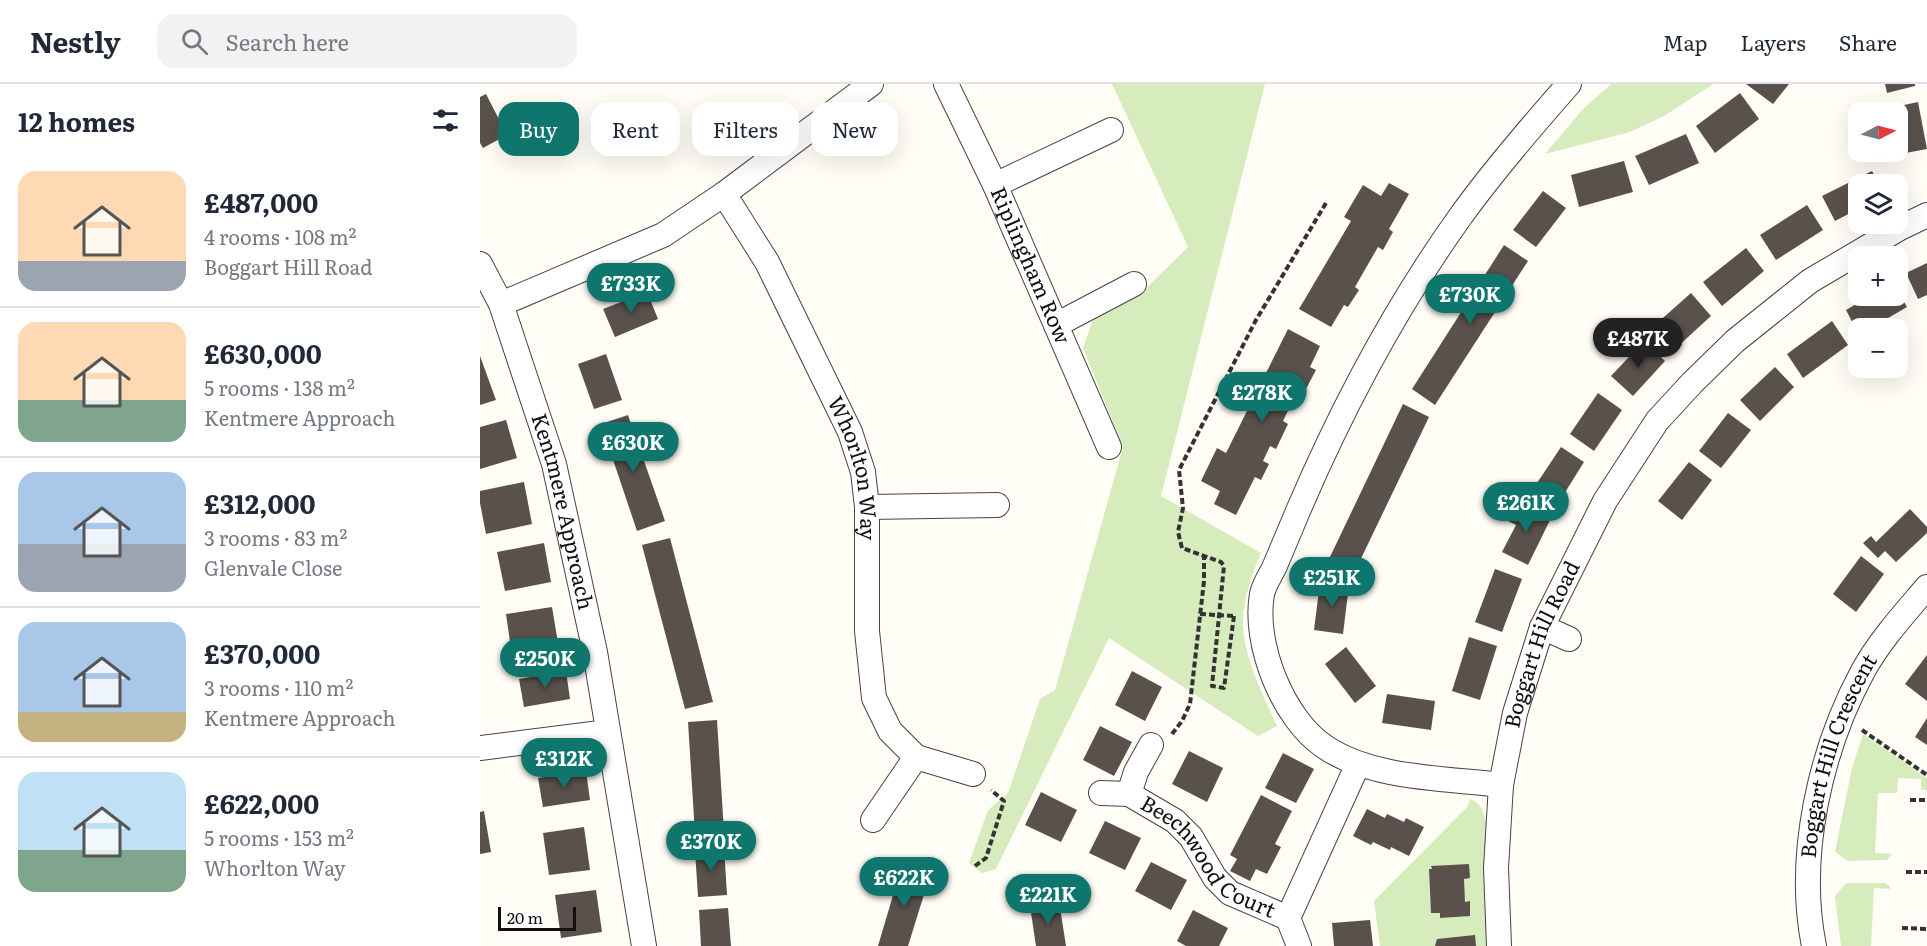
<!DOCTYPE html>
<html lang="en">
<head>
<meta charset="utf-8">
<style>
  :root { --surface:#fff; --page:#f2f2f3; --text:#1f2937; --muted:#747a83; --line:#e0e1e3; --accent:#0f766e }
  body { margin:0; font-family:Literata,serif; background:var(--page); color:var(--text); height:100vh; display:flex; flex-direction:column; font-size:22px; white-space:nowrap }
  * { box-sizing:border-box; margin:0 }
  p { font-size:20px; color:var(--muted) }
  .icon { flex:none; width:33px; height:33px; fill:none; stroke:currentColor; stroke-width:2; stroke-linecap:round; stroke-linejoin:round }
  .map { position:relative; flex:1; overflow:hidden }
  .side { display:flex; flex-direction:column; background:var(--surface); width:480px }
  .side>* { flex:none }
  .hud { position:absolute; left:18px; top:18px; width:570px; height:54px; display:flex; gap:12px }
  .needle { width:39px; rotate:84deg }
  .buttons { position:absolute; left:1368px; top:18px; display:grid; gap:12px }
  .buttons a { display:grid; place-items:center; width:60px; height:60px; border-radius:12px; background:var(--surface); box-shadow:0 6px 24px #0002; font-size:30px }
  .scale { position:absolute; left:18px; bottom:15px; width:78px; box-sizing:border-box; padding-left:6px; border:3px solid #111; border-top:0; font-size:16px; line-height:21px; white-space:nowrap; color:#111; -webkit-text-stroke:4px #fff; paint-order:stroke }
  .price { position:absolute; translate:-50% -51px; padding:0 14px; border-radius:21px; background:var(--accent); color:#fff; font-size:20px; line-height:39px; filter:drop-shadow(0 2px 3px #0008) }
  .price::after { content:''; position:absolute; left:50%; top:36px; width:18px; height:14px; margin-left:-9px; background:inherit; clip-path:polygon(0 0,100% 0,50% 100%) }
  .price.active { background:#222; color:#fff }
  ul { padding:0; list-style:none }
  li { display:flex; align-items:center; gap:18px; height:150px; padding:0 18px }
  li+li { border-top:2px solid var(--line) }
  li span { display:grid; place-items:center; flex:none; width:168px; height:120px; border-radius:18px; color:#555 }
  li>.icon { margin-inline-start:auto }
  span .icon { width:72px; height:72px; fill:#fffc; stroke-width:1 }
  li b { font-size:26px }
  h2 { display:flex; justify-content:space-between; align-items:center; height:72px; padding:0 18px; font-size:26px }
  .chip { padding:0 21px; border-radius:18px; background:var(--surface); box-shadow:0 6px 24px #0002; font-size:21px; line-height:54px }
  .chip.active { background:var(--accent); color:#fff }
  header { display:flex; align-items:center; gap:36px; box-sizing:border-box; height:84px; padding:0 30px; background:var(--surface); border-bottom:2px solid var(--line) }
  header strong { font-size:28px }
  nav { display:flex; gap:33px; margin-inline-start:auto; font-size:21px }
  .search { width:420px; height:54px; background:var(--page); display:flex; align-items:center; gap:15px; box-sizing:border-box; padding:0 21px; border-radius:18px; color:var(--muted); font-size:22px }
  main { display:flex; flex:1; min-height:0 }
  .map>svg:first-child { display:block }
</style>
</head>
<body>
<header>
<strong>Nestly</strong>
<div class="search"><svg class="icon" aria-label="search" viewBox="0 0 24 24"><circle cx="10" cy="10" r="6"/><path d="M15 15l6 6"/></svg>Search here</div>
<nav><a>Map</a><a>Layers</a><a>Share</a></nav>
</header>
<main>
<section class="side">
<h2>12 homes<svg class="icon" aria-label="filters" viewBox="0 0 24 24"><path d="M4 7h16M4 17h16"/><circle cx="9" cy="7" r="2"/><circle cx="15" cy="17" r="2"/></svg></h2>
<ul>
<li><span style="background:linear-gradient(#ffd9b3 75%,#9aa5b1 0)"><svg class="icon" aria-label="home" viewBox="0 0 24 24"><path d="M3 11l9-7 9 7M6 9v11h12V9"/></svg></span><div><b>£487,000</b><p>4 rooms · 108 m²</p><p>Boggart Hill Road</p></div></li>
<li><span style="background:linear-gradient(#ffd9b3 65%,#7fa58c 0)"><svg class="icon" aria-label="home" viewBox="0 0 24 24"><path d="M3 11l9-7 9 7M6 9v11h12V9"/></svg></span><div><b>£630,000</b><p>5 rooms · 138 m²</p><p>Kentmere Approach</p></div></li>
<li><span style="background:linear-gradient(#a9c7e8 60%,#9aa5b1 0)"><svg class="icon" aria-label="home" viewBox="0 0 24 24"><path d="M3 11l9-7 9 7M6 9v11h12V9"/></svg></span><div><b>£312,000</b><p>3 rooms · 83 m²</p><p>Glenvale Close</p></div></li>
<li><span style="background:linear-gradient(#a9c7e8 75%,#c2b280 0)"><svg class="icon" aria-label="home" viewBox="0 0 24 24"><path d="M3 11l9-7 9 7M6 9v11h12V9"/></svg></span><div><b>£370,000</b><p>3 rooms · 110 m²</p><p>Kentmere Approach</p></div></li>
<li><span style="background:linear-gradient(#bfe0f5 65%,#7fa58c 0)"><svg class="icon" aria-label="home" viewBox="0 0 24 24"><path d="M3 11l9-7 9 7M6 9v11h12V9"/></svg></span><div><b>£622,000</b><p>5 rooms · 153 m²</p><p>Whorlton Way</p></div></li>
</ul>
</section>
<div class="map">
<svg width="1447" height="862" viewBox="0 0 1447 862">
  <rect width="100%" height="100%" fill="#fffdf5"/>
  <g fill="#d7ecbc">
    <path d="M632 0H785L681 412 781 469C772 490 764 513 763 536 762 570 783 611 797 642L778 652 629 554 516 785 502 789 489 779 508 726 528 709 560 615 575 606 643 363 603 264 614 233 659 211 708 163Z"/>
    <polygon points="1131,0 1233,0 1184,32 1150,48 1065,70 1103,25"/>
    <polygon points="1383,650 1447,694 1447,706 1441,706 1441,695 1418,694 1417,709 1398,709 1395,769 1412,770 1407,776 1368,777 1355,768 1372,684"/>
    <path d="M990 715C1019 723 1004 796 1005 820 1006 834 1008 848 1010 862H900L894 817 988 722Z"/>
    <polygon points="1366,799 1405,799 1410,802 1410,805 1394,804 1391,862 1361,862 1355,812"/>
  </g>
  <g fill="#5a514d">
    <polygon points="1266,0 1309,0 1293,20"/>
    <polygon points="1405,0 1435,0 1435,2 1407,9"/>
    <polygon points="1260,9 1279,35 1235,69 1216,42"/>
    <polygon points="6,10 27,51 3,64 0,59 0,13"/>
    <polygon points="1438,18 1447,65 1420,70 1418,60 1418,28 1411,28 1410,24"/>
    <polygon points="1206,50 1219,79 1169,101 1155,72"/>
    <polygon points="1144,77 1153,108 1099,123 1091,91"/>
    <polygon points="1392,87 1399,100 1378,100 1378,125 1355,137 1342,112"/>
    <polygon points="909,99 929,110 909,145 913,148 903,166 898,163 875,203 879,206 868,223 864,221 851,243 819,225 871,137 864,133 883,101 901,112"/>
    <polygon points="1063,107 1086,124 1056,163 1033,146"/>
    <polygon points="1327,121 1343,146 1296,176 1280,151"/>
    <polygon points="1024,161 1048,177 955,321 932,305"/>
    <polygon points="1266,164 1284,187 1242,222 1223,198"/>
    <polygon points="1447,179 1447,211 1438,215 1426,189"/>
    <polygon points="1418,207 1427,223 1391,244 1378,244 1378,249 1366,226 1390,212 1418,212"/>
    <polygon points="167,208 178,235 135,253 123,225"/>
    <polygon points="1211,209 1231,232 1196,264 1175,241"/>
    <polygon points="1352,237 1368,261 1323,294 1307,270"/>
    <polygon points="808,245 840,262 830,283 836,286 826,305 820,302 803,337 808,340 796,365 790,362 783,377 789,380 781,396 775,393 756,431 734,420 740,407 721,397 737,364 746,369"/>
    <polygon points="1164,257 1185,277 1153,312 1131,292"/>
    <polygon points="126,270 142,316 114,325 98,280"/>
    <polygon points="0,272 16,316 0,321"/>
    <polygon points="1295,283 1314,303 1280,337 1260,316"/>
    <polygon points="1118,309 1142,326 1114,367 1090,350"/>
    <polygon points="923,320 949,333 875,487 849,475"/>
    <polygon points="1248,329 1271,346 1241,384 1219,367"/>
    <polygon points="148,331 185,437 157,447 121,340"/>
    <polygon points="26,336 37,374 0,385 0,343"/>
    <polygon points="1081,363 1104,378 1079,418 1055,402"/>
    <polygon points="1209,378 1232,396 1202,436 1178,417"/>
    <polygon points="44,398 52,440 6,450 0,419 0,407"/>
    <polygon points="1046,420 1072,432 1048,481 1022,468 1036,441 1026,436 1031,426 1040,431"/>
    <polygon points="1430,425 1447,443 1447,449 1416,478 1405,467 1398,474 1383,459 1391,452 1396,458"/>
    <polygon points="190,454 233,618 205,625 162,461"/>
    <polygon points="64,459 71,498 25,507 17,468"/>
    <polygon points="1381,472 1404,490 1376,528 1353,510"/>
    <polygon points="1015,485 1042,495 1022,548 995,538"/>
    <polygon points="840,498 869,501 863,550 834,546"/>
    <polygon points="72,523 79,565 32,572 26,530"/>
    <polygon points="989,553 1017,562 1000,616 972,607"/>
    <polygon points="866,563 896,602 875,619 845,580"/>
    <polygon points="1447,571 1447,617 1425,600"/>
    <polygon points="86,587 90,615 44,623 39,595"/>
    <polygon points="652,587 682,603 665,637 635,621"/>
    <polygon points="907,610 955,617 951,646 902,639"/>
    <polygon points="1447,634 1447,661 1435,653"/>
    <polygon points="237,636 244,748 215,750 208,638"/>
    <polygon points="620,642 652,658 634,692 603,676"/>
    <polygon points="709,667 743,684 727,718 692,700"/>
    <polygon points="803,669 834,685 816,719 785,704"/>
    <polygon points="106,687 110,716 63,723 58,694"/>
    <polygon points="561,708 597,726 581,758 545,741"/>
    <polygon points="781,711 812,727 795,760 801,763 787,790 776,785 770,797 750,787 757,775 750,771"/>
    <polygon points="887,725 905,734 907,730 924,738 926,734 944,743 929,772 911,763 910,766 893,758 891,761 873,752"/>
    <polygon points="4,727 11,768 0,770 0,728"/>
    <polygon points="625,737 661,754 645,786 609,769"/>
    <polygon points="104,743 110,786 69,791 63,749"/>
    <polygon points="244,763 247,811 218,813 215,766"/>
    <polygon points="671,778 707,796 691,826 655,807"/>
    <polygon points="989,780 990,794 984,795 985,818 990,817 990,832 960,834 960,829 951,829 949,785 952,785 951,782"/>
    <polygon points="422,781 450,790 442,817 428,862 398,862"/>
    <polygon points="116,806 122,848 81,854 75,811"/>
    <polygon points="579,817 586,862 556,862 550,822"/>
    <polygon points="248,824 251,862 221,862 219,826"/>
    <polygon points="713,826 748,844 739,862 706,862 697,857"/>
    <polygon points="890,836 893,862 854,862 852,839"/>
    <polygon points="995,851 996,862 955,862 957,855"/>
  </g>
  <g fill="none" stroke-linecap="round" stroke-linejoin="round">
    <g stroke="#444" stroke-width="26">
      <g id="street">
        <path id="s1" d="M466 0 515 101 629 363"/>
        <polyline points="515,101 631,46"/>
        <path id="s2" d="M244 110 287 178 370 348 383 388 387 423V547L394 614 410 647 436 673"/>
        <path id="s3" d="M0 180 21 220 74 380 115 568 164 862"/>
        <polyline points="21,220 183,151 244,110 391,0"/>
        <polyline points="576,241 654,200"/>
        <polyline points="387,423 517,421"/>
        <polyline points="1062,543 1089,555"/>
        <polyline points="0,664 128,648"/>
        <path d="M1021 701C965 694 892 695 845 663 803 635 773 560 782 510 784 501 790 492 794 484 802 465 810 446 818 427 862 324 915 224 980 133 1013 87 1051 43 1089 0"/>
        <polyline points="621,709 649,710 656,688 671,661"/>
        <path id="s4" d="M649 710 695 737 711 753 735 794 750 809 808 834 878 680"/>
        <polyline points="393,736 436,673 493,690"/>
        <polyline points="808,834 819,862"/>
        <path id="s5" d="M1019 862 1016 784 1021 701 1035 629 1062 543 1125 417 1177 337 1212 299 1255 257 1330 197 1420 144 1447 131"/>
        <path id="s6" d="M1334 862C1316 773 1340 666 1383 587 1400 556 1425 529 1447 503"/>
      </g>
    </g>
    <g stroke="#333" stroke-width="4" stroke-dasharray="6 3" stroke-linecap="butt">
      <polyline points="720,530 754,532"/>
      <polyline points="754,532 744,604 732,602 744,482 741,478 702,464 698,448 703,424 699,386 776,236 846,119"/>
      <polyline points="1382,646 1447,691"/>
      <polyline points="692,650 702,637 710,620 724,497 724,473"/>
      <polyline points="1430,716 1447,716"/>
      <polyline points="495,782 506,774 524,717 511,706"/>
      <polyline points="1426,788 1447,788"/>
      <polyline points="1422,844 1447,845"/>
    </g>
    <use href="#street" stroke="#fff" stroke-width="24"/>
  </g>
  <g text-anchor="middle" stroke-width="6" stroke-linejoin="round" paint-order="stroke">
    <g font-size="21" fill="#111" stroke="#fff">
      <text dy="7" stroke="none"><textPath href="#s1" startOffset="200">Riplingham Row</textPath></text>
      <text dy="7" stroke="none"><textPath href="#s2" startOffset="306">Whorlton Way</textPath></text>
      <text dy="7" stroke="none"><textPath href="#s3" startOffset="262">Kentmere Approach</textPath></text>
      <text dy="7" stroke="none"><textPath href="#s5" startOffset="308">Boggart Hill Road</textPath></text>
      <text dy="7" stroke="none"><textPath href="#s6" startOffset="195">Boggart Hill Crescent</textPath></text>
      <text dy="7" stroke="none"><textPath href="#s4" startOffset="104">Beechwood Court</textPath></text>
    </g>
  </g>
</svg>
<div class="buttons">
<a><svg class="needle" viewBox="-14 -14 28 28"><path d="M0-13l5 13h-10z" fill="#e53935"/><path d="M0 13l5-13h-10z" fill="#747a83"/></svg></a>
<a><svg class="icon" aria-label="layers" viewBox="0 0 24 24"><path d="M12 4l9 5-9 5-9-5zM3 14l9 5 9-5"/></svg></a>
<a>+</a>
<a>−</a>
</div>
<div class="scale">20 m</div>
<b class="price" style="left:151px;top:230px">£733K</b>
<b class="price" style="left:990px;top:241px">£730K</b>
<b class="price active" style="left:1158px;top:285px">£487K</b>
<b class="price" style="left:782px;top:339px">£278K</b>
<b class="price" style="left:153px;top:389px">£630K</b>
<b class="price" style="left:1046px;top:449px">£261K</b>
<b class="price" style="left:852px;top:524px">£251K</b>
<b class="price" style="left:65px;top:605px">£250K</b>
<b class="price" style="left:84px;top:705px">£312K</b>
<b class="price" style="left:231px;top:788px">£370K</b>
<b class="price" style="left:424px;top:824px">£622K</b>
<b class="price" style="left:568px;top:841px">£221K</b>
<div class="hud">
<a class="chip active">Buy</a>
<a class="chip">Rent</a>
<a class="chip">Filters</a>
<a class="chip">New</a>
</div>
</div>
</main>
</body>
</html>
